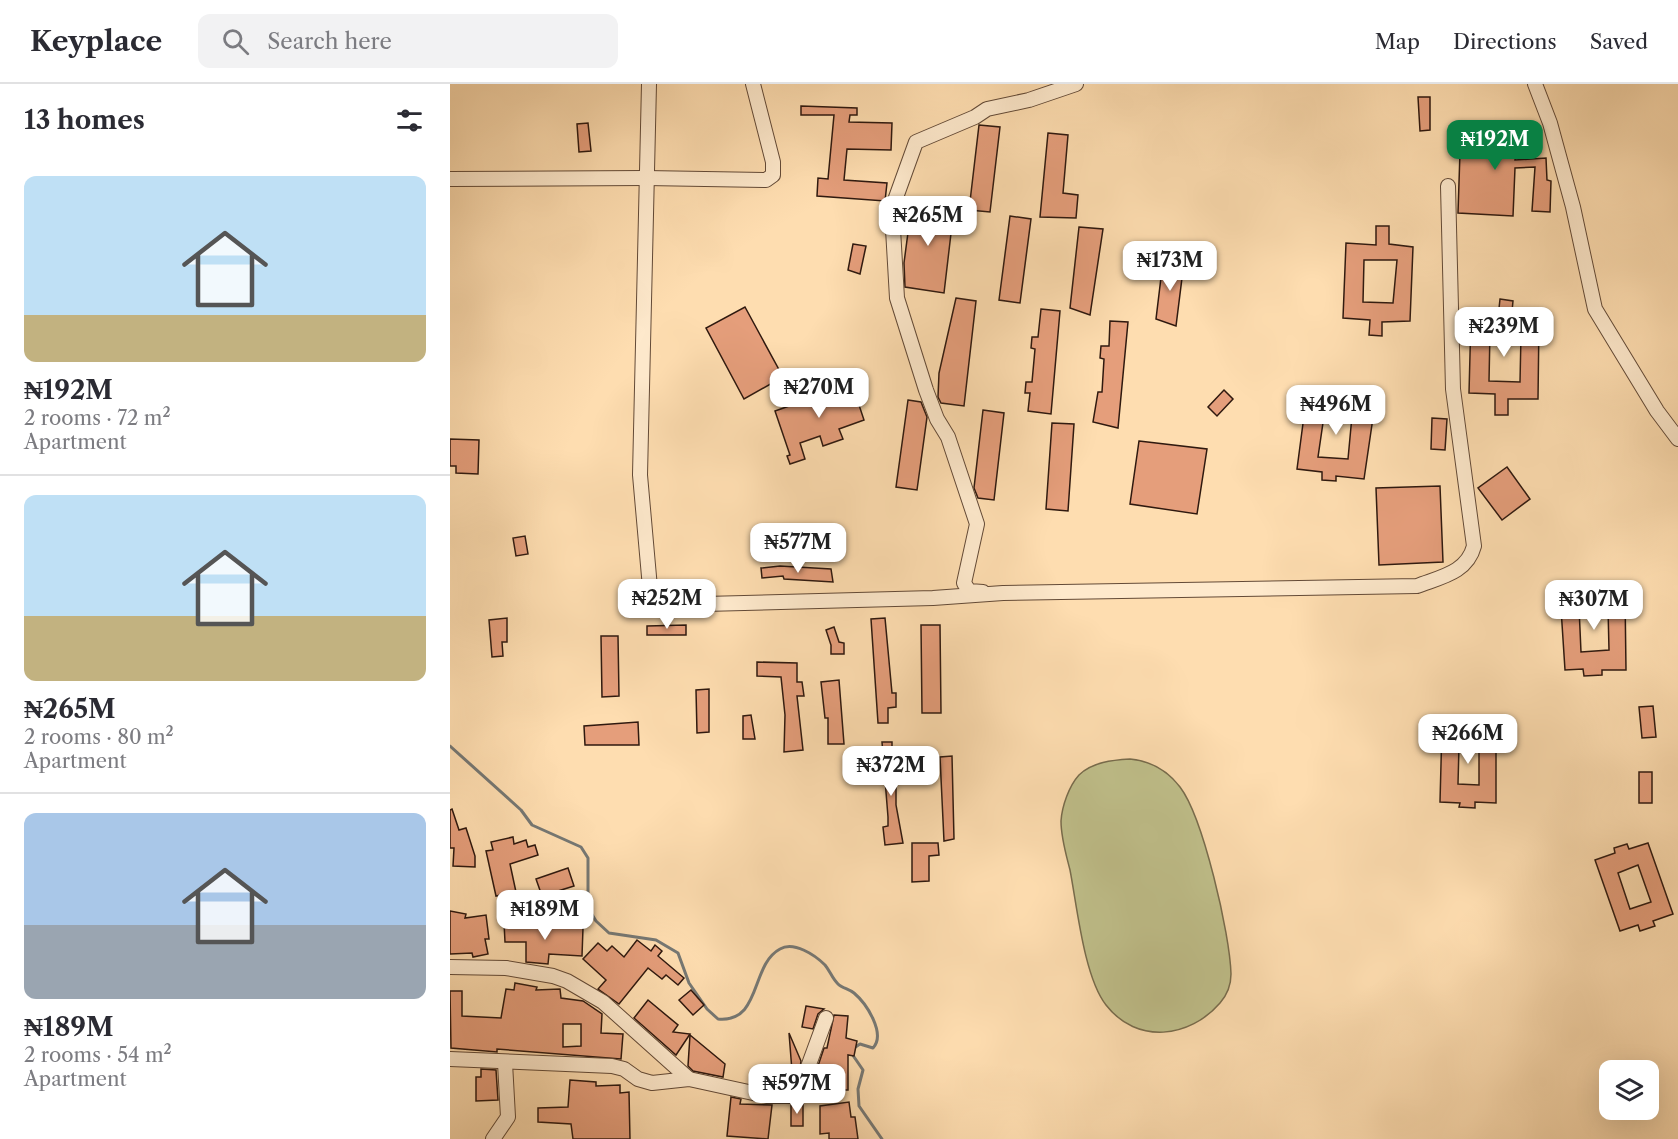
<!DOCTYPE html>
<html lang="en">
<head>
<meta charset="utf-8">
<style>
  :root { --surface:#fff; --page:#f2f2f3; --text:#2b2b33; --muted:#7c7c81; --line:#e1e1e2; --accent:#0b8043 }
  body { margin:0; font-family:"Libre Caslon Text",serif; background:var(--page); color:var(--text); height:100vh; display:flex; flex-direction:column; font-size:22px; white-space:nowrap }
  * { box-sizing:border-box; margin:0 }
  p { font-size:20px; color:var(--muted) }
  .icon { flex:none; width:33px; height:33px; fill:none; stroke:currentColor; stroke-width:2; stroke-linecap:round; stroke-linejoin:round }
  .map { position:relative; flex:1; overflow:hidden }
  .details { display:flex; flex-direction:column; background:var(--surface); width:450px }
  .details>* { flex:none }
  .controls { position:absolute; left:1149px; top:976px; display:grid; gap:12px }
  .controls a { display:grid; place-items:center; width:60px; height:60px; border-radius:12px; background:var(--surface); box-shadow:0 6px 24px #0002; font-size:30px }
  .price { position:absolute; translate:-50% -51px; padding:0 14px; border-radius:12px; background:#fff; color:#222; font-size:20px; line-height:39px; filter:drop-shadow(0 2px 3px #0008) }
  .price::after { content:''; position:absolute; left:50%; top:36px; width:18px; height:14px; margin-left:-9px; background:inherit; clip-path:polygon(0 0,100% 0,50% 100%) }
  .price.selected { background:var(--accent); color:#fff }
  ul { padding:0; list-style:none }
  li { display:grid; align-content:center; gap:12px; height:318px; padding:0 24px }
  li+li { border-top:2px solid var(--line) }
  li span { display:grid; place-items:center; height:186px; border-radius:12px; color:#555 }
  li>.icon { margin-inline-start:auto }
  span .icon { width:108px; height:108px; fill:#fffc; stroke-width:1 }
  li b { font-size:26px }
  h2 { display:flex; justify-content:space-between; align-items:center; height:72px; padding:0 24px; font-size:26px }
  header { display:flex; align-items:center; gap:36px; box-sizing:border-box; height:84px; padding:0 30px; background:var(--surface); border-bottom:2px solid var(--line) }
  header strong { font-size:28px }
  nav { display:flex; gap:33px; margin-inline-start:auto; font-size:21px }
  .search { width:420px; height:54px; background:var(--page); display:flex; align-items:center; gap:15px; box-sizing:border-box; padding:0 21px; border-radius:12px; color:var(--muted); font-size:22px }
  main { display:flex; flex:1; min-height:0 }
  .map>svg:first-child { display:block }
</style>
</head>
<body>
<header>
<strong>Keyplace</strong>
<div class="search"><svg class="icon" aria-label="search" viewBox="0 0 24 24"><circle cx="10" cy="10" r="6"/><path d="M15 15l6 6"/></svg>Search here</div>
<nav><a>Map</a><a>Directions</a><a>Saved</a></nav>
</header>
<main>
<section class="details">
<h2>13 homes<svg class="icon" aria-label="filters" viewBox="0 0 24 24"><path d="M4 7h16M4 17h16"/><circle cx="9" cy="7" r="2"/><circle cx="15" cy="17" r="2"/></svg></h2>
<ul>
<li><span style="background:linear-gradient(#bfe0f5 75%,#c2b280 0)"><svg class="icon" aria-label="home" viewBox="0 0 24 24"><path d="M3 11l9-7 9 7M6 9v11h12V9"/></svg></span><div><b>₦192M</b><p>2 rooms · 72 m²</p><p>Apartment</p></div></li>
<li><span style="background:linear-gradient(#bfe0f5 65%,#c2b280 0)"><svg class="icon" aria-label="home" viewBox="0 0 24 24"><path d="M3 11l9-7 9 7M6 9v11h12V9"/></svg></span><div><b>₦265M</b><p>2 rooms · 80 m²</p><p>Apartment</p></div></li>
<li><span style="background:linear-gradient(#a9c7e8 60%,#9aa5b1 0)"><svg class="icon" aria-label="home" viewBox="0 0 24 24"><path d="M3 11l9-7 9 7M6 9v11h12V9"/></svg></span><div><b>₦189M</b><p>2 rooms · 54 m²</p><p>Apartment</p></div></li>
</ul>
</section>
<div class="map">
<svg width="1228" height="1055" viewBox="0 0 1228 1055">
  <rect width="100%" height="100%" fill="#feddb0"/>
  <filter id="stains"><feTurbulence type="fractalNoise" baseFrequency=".00333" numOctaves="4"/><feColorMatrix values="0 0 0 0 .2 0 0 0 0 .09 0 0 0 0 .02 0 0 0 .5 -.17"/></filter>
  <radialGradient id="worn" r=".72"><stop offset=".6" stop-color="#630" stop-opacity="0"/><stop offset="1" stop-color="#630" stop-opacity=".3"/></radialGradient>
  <path fill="#c0c08b" stroke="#786c4d" stroke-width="1.5" d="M680 675C701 677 717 686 730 703 753 733 780 850 781 890 781 900 777 911 770 919 740 954 687 961 656 921 634 893 627 822 620 786 616 770 611 754 611 737 612 722 619 702 629 691 642 678 663 676 680 675Z"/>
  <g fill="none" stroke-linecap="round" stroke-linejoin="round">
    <g stroke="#767874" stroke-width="3">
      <path d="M0 662 71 726 82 741 131 763 138 774V824L146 837 159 849 206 856 228 869 239 899 257 925 268 935C312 939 300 881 330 865 344 857 365 871 375 881 380 887 382 894 388 900 392 904 399 905 404 909 417 920 436 950 423 964L410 960 404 964"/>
      <polyline points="402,970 413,986 408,1005 409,1022 432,1055"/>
    </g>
  </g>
  <g fill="#e59e7b" stroke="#2f190f" stroke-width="1.5" fill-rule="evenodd">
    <polygon points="968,13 980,13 980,46 970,47"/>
    <polygon points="351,22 407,24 407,31 400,31 399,38 442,39 441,66 397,65 394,96 437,99 435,117 367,112 368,94 378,95 384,31 351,31"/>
    <polygon points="1011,38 1067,40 1065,76 1096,74 1097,96 1101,97 1100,128 1082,127 1085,83 1065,84 1063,132 1008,129"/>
    <polygon points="138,39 141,67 129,68 127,40"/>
    <polygon points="529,41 550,43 540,128 519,126"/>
    <polygon points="598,49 618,51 613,109 628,111 626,134 590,133"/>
    <polygon points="462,118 504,124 494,209 455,203 454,179"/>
    <polygon points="560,132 581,135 570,219 549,216"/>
    <path d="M926 142H939V160L963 163 960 237 932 238V252L919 251 920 236 893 234 896 159 926 161ZM914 176H947L943 219 913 218Z"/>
    <polygon points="629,143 653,145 640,231 620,224"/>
    <polygon points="403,160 416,162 410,190 398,186"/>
    <polygon points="713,177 734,178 726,242 706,235"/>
    <polygon points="506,214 526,217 514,322 491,319 488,313 489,289"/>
    <path d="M1050 215 1063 217 1061 238 1089 237 1088 315H1058V331H1045V310L1019 309 1021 233 1048 234ZM1040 248 1071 251 1070 298 1039 297Z"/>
    <polygon points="295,223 333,293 294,315 256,244"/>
    <polygon points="591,225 610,227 601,330 578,327 580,309 575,309 576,298 582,298 585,265 581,264 582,253 588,253"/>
    <polygon points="660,237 678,238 668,344 643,338 648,308 652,308 654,275 650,274 651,262 659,262"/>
    <polygon points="402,300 414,336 389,345 393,355 373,362 370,352 350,359 355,375 340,380 337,372 340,371 325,327 359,315 357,310 375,303 377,309"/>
    <polygon points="774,306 783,315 767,332 758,323"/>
    <path d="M885 307H900V318L925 320 914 395 886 392V397L872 396V388L847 385 857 309 885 313ZM874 332H902L898 375 868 373Z"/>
    <polygon points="458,316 471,318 477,333 467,406 446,403"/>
    <polygon points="533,326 554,329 544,416 528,414 524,404"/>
    <polygon points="982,334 997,335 995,366 981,365"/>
    <polygon points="602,339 624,340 618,427 596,425"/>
    <polygon points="0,355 29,356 28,390 6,389 6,382 0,382"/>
    <polygon points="689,357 757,365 747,430 680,420"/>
    <polygon points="1057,383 1080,415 1052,436 1028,404"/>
    <polygon points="990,402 993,478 929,481 926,404"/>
    <polygon points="75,452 78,470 66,472 63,454"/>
    <polygon points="330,482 381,485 383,498 334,495 333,492 312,494 311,484"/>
    <path d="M1138 503 1152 504V510H1175L1176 586H1152V591L1134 592 1133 585 1115 586 1110 509 1138 507ZM1129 523 1158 524 1159 566 1131 568Z"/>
    <polygon points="57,534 57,558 52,558 53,572 42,573 39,536"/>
    <polygon points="435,534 442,609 446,609 446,623 438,624 438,639 428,639 421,535"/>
    <polygon points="236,541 236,551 197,551 197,542"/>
    <polygon points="471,541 490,541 491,629 472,629"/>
    <polygon points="384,543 389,558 394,559 394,570 381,570 381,561 376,546"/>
    <polygon points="151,552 168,552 169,612 152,613"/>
    <polygon points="307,578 347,579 347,598 352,598 354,612 347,612 353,666 334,668 335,631 331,593 307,592"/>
    <polygon points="389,596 394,660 378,660 378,634 375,634 371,598"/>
    <polygon points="259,605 259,648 247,649 246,606"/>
    <polygon points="1203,622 1206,653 1192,654 1189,623"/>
    <polygon points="301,631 305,655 293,655 293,632"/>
    <polygon points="188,638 189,661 135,661 134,642"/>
    <path d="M1026 638V644H1046V719L1025 718V724L1009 723 1010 719 990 718 992 643H1011V639ZM1029 661V701L1008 700 1009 662Z"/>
    <polygon points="432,658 442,658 442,674 446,674 446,721 453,759 435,761 433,743 438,742 438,733"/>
    <polygon points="502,672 504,755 494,757 490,673"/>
    <rect x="1189" y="688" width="13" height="31"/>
    <polygon points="2,725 9,746 16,744 25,772 25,783 3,782 4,764 0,764 0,726"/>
    <polygon points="63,753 64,760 76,756 78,763 85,761 88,771 60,780 66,808 46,812 36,767 43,766 41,758"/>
    <polygon points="462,759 488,759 489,771 479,772 479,797 462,798"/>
    <path d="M1198 759 1223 830 1203 837 1205 842 1190 847 1188 841 1170 847 1145 776 1165 769 1164 764 1177 760 1179 765ZM1188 781 1201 818 1180 825 1168 789Z"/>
    <polygon points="118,784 124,802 92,812 86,795"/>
    <polygon points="0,827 16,830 15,834 36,831 39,855 35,855 38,870 23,873 22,869 0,870"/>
    <polygon points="71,837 72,842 133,844 132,872 99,870 98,880 76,878 76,858 55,858 54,838"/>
    <polygon points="187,856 201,867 205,861 212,867 208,872 234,894 228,901 216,891 212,895 198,884 169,920 148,905 156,896 133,875 148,859 157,867 162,862 174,873"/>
    <path d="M65 899 87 903 86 906 110 905 111 914 133 917 152 930 151 949 173 950 171 975 47 965V968L1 964 0 907H12V932L51 934 56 905 64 906ZM113 940H131V962L113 963Z"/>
    <polygon points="241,906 254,921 243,931 229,916"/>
    <polygon points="198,916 228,941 223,948 240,950 226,971 184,934"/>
    <polygon points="356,922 374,925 368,930 363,945 352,943"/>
    <polygon points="384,931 398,932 396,954 407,957 404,972 398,971 398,1006 367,1006 367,985 374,964 377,964"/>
    <polygon points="339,949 351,977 348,1000 340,1003 340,987 342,987"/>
    <polygon points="240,951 275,980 273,993 243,987 238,982"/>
    <polygon points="31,985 46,986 48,1016 26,1017 26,993 31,993"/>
    <polygon points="120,996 146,998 146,1002 170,1001 170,1009 179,1008 180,1055 123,1055 121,1040 88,1038 88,1024 118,1023"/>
    <polygon points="281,1013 291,1015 290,1020 322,1021 318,1055 277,1052"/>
    <polygon points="353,1018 353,1042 341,1042 341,1021"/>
    <polygon points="399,1018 401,1033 405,1033 408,1055 379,1055 379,1049 370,1050 370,1022"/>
  </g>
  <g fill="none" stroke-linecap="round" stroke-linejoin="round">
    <g stroke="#634a37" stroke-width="16">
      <g id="street">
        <path d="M199 0 190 391 201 515 215 521 483 514 553 509 967 502C990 493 1017 489 1024 462L1003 305 998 102"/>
        <polyline points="1085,0 1100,39 1123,123 1145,225 1207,327 1228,355"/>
        <polyline points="0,95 196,94 316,96 323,91 323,78 303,0"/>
        <polyline points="533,508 519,507 514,499 527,440 498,353 487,335 476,306 447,214 443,145 444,119 466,58 525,33 537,25 579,16 626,0"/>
        <polyline points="0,883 56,884 103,892 117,897 153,918 239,995"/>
        <polyline points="0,975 162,982 174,985 188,995 202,999 239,995 317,1012 340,1012 357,1007 358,983 376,934"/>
        <polyline points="43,1055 58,1033 55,979"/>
      </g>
    </g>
    <use href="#street" stroke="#fee9cc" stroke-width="14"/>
  </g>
  <rect width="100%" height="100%" filter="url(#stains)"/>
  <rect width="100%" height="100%" fill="url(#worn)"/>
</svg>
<div class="controls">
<a><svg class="icon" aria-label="layers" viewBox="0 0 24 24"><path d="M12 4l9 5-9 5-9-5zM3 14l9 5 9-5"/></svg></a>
</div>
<b class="price selected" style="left:1045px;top:87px">₦192M</b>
<b class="price" style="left:478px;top:163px">₦265M</b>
<b class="price" style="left:720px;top:208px">₦173M</b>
<b class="price" style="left:1054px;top:274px">₦239M</b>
<b class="price" style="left:369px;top:335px">₦270M</b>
<b class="price" style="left:886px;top:352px">₦496M</b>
<b class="price" style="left:348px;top:490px">₦577M</b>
<b class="price" style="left:217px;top:546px">₦252M</b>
<b class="price" style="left:1144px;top:547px">₦307M</b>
<b class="price" style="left:1018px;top:681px">₦266M</b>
<b class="price" style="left:441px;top:713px">₦372M</b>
<b class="price" style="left:95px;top:857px">₦189M</b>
<b class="price" style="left:347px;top:1031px">₦597M</b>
</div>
</main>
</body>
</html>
